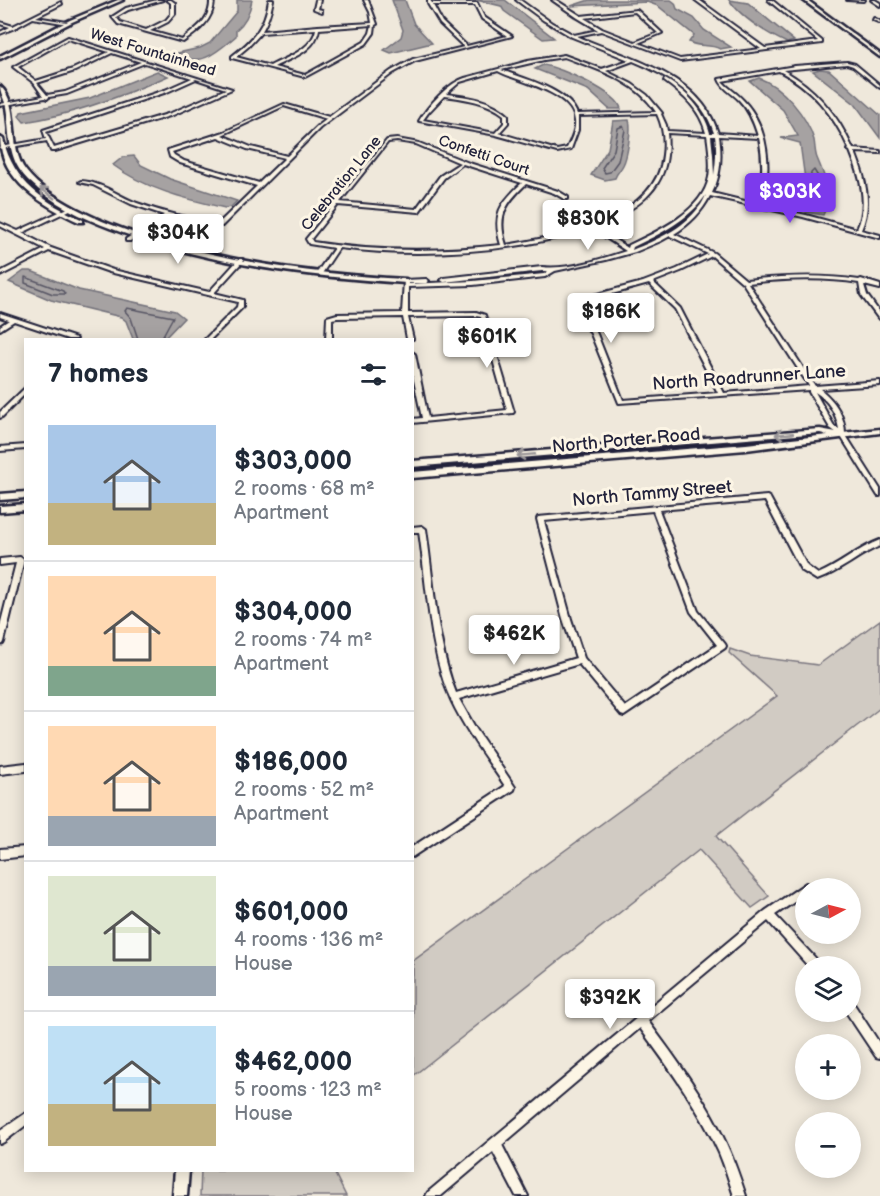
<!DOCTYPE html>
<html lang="en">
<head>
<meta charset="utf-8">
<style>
  :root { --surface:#fff; --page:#f2f2f3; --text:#1f2937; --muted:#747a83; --line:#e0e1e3; --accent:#7c3aed }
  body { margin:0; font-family:"Balsamiq Sans",sans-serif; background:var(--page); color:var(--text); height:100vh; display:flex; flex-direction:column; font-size:22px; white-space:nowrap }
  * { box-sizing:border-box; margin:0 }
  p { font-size:20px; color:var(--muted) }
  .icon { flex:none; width:33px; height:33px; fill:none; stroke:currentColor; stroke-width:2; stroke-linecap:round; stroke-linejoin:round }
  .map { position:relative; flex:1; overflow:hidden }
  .sheet { position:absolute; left:24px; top:338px; width:390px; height:834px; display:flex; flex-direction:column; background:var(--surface); border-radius:0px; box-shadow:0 3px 15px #0003 }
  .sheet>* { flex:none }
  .needle { width:39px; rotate:83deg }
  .fabs { position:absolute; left:795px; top:878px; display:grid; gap:12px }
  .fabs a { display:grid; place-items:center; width:66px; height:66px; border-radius:50%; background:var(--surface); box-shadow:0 3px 15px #0003; font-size:30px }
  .price { position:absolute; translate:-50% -51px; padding:0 14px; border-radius:6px; background:#fff; color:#222; font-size:20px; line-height:39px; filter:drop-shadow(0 2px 3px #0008) }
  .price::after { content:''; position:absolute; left:50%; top:36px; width:18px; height:14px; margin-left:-9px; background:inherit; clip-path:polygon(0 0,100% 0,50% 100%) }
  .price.current { background:var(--accent); color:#fff }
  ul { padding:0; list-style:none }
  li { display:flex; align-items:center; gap:18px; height:150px; padding:0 24px }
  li+li { border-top:2px solid var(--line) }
  li span { display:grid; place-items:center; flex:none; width:168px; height:120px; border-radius:0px; color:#555 }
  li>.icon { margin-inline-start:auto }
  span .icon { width:72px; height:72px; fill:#fffc; stroke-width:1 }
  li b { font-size:26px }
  h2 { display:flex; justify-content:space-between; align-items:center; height:72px; padding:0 24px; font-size:26px }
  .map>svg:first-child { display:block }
</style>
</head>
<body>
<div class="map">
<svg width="880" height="1196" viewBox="0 0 880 1196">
  <rect width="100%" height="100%" fill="#efe8db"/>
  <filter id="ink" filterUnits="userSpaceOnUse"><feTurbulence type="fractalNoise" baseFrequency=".0167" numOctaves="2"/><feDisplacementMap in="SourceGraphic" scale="12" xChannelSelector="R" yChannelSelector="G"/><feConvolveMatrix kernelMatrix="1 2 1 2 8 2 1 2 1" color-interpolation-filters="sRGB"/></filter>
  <g filter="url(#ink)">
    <g fill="#d1cbc3" stroke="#7a767f" stroke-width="1.5">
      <polygon points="880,620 880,708 716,836 769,896 752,908 699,850 413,1076 413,961 777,696 729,653 730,649 750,656 818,665"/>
      <polygon points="201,1170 333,1170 346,1196 200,1196"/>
    </g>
    <g fill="#a6a2a2" stroke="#716f79" stroke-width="1.5">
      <path d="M237 0H252C250 12 246 22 236 30V36C219 50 200 70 178 53L200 48 210 43 237 11Z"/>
      <polygon points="392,0 405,0 414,24 432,43 391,53 384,50 401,37 403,30"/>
      <polygon points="476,0 505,0 554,38 543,39 504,11 501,6"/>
      <path d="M589 0H671L675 3 677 9 694 18 704 30 731 47 720 49C709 43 699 48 689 42L694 35 658 6 647 2 571 6Z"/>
      <path d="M729 0 748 3 794 41 787 43C766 33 743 19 729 0Z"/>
      <path d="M543 65C560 67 618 93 621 109H609L588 90 535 69Z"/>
      <polygon points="820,69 829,70 880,115 880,138 855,104 813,71"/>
      <path d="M157 71 168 76C123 96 73 115 24 122L19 116 21 112 90 98Z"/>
      <path d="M759 78C783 87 807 116 814 140 815 146 815 153 817 158 825 178 834 194 823 215L806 212 801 208 806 187 800 143 781 138 798 136 783 110 750 81Z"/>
      <path d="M629 120C632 129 627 158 623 165 620 171 617 172 615 178L605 180 591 175 608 149 613 121Z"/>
      <path d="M134 156 141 165 170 179 237 201 231 207 225 208C186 199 145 189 113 165L123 157Z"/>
      <polygon points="24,271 31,271 79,290 175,311 184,318 164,339 133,339 126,321 121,317 51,300 9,282"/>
    </g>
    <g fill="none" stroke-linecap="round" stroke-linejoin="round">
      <g stroke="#575564" stroke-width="1.5">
        <polygon points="623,126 625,130 618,161 610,172 605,173 602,168 614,150 618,128"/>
        <path d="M814 170C822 182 826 195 818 208L810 204 811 173Z"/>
        <polygon points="25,277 63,291 65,294 53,294 25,283"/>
        <polyline points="138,339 131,318 125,311 127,308 173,317 161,339"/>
      </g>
      <g stroke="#22223b" stroke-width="4">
        <g id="minor">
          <path d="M157 0H163L128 10 116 17 120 22 146 30 166 20 171 14V3L167 0H171L175 3V14L168 22 150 31 182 40C196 28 211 20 210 0H214C214 20 198 32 183 42L118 24 112 17 126 8Z"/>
          <path d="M269 0H273C271 11 268 21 262 31L318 26 372 23 370 12 364 0H368L377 24 375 25 374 33 366 44 305 77 232 58V56C253 40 265 27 269 0ZM372 25 370 33 364 42 305 75 274 67C291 58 316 51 319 29ZM316 29C312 50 287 57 270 66L236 57 249 46 261 33Z"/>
          <polygon points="316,0 320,0 318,9 322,10 322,12 314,9"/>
          <path d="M428 0H430L432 3H477L484 17 512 36 415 61 393 73 320 128 222 226 197 222 168 216 130 241H126V239L164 215 131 204 93 185 79 182 81 181C102 182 118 196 137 203 164 213 191 219 219 223L257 186 180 163 170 157 168 150 224 132 284 104 329 117 391 71 413 59 464 47 440 24 428 4ZM433 5H475L482 19 507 36 467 46 442 22ZM284 106 327 119 318 126 287 156 251 147 222 135ZM218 137 247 149 285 158 259 183 184 161 174 155 172 152Z"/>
          <path d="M516 0H520L552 23 574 35 598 30 578 18 552 0H556L581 16 637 10 662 33 638 43 680 59 761 49 695 0H699L765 48 818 41 768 0H772L822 41V43L680 61 601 31 577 36C628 59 700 73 718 133L758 136C754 123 749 110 739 100 732 93 722 88 719 79L795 66 847 62 855 64 880 85V88L853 66 847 64 783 70C816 88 838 115 853 149L880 151V153L855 152C865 177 873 204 861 230L880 235V238L803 217 710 196C702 212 690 224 674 234L714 253 746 280C784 276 821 274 859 280L861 279 880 285V289L864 285 867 295 880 313V319L878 318 861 295 859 283C822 277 786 279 748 283L815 386 880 381V385L820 389C834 400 845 415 845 434L880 489V496H878L840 435 830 428 809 392V390L619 403 591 334 571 301 643 282 677 269 708 254 670 236 661 241 635 252 606 260 555 271 545 277 473 285 408 287V313L476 312 485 315 514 412 513 413 412 423V419L422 418 412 371V352L415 354 428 418 507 410 481 317 476 316 408 317 413 339H407L403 317 337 318 332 319V339H326L327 317 337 314 402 313 404 280 426 279 429 281 426 283H409V284L473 281 544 274 548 271H542L444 282 441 280 444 278 542 267C568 270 601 259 626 251L591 228C571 236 549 240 528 244 465 254 402 256 339 248L321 275 316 274 334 248 309 244 306 239 387 140 397 139 419 143 469 163 558 191 568 197V199H564L554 193 526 184C505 204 497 216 506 245 558 236 657 220 663 155 665 141 663 127 657 114L578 116V130L571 149 557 152 496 135 419 121C428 106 448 83 465 78L528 61 564 55 602 69 629 60 572 37 543 20ZM635 12 658 33 635 42 602 29 584 18ZM564 57C596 69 636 80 656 112L577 114C569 90 523 78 501 70L544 60ZM633 61C667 75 703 96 714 133H710C704 109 686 91 665 79L664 81C683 95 700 109 706 133L667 131 666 125 661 114 662 113 647 95 632 84 606 71ZM498 71C518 82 574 92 575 121 576 130 571 140 567 148L557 150 499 133 508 123V115C491 99 469 97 446 94L460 82ZM779 71C812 88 834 115 849 149L848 150 850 151C860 176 869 204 857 229L806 215 761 205C773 170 769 127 743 100 737 93 728 88 722 81ZM444 96C466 99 486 101 504 115V123L495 133 423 120 428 113ZM667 133 707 135C709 148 711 165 709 177 703 211 657 232 629 245L628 248 595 227C639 209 673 187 667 133ZM711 136H715C717 150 716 161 714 175L713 155ZM719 136 759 138C764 161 763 181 757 204L712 193C721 176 722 155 719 136ZM397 141 416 144 460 163 440 176 416 209 340 202 388 142ZM463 164 522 183C499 204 492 215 501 245 437 252 377 252 313 242L311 239 338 205 419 212 444 178ZM706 195C704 199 702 204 699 207 683 229 656 240 632 250L633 247C660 234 689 220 706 195ZM712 256 743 283 809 386 724 393 680 308 653 282 681 271ZM649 284 675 309 718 393 623 400 597 334 577 302 612 294ZM815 392C828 400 836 413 839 429L834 426Z"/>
          <polygon points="847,0 865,0 863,1"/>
          <polygon points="871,0 875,0 880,3 880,6"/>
          <polygon points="61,2 62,4 36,17 67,22 68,24 33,18 15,28 0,34 0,32 10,27 0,24 0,22 13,26"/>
          <polygon points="874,18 880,21 880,23 873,20"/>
          <path d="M68 37 232 89 173 115 55 151H51L47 141 0 149 1 147 46 139 43 130 165 90 192 78 145 63 67 94 49 97 47 99 45 98 0 106V104L43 96 34 83 13 67ZM68 39 109 52 73 69 36 81 18 67ZM112 53 141 62 65 92 47 95 37 83 75 71ZM196 79 226 89 171 113 54 148 46 132 167 92Z"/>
          <polygon points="68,208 72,209 22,233 51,248 113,270 209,292 239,259 243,259 243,261 214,293 243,300 243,307 211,339 205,339 237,307 238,302 109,272 49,251 0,276 0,272 45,249 0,226 0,223 18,231"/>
          <polygon points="0,313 76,338 77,339 68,339 14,321 0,330 0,326 9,320 0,317"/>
          <polygon points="26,387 26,393 2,417 0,418 0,412"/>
          <polygon points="26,445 26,449 0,451 0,447"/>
          <path d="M767 496 770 498 807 566 818 574C840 565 858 548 880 540V546C858 555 840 572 817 580L801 570 765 501 659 510 698 611 725 644 726 646 725 648 624 716 621 715 579 664 459 699 476 729 515 787 514 790 412 857V847L505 786C486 758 465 730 451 700 429 652 427 585 419 532H412V527L422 526 426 529C434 584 436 641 456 693L576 658 563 619 537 519 538 517ZM653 511 691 612 717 645 625 707 584 658 571 619 544 521Z"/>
          <polygon points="20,557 24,560 4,642 3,644 0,645 0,626 16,563 0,565 0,559"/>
          <polygon points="26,763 26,771 0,774 0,766"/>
          <polygon points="26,847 26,856 0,859 0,849"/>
          <path d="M806 883 809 885 811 888H806V894L775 915 819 962 820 966H808L768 921 648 1021C677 1060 706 1099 726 1143 734 1160 740 1178 746 1196H734C729 1181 725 1167 719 1153 699 1108 669 1068 640 1028L502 1145 528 1196H516L493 1152 441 1196H426L428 1192 765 911Z"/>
          <polygon points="850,1003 854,1004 880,1044 880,1058 876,1057 846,1012 850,1011"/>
          <polygon points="26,1113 26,1125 4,1142 0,1144 0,1131"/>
        </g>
      </g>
      <g stroke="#22223b" stroke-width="5">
        <g id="tertiary">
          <polygon points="118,0 123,0 72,22 0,59 0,56 70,20"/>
          <polygon points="803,0 807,0 880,54 880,57"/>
          <path d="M0 86C21 104 7 147 26 171 38 187 60 200 77 209 109 226 144 237 180 246 254 266 330 275 406 279L409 281 406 283C311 277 213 265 123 233 93 222 63 210 38 189 33 184 26 179 22 173 7 154 10 129 6 107 5 100 0 93 0 86Z"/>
          <path d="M0 137 3 139C14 183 44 202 83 220V222H79C44 206 0 181 0 137Z"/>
          <polygon points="820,429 842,433 880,429 880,433 746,450 412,478 412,472 746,444 828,435 820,433 412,467 412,461"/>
          <polygon points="26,492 26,498 0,500 0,494"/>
          <polygon points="26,504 26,510 0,512 0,506"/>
          <polygon points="175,1170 189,1170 187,1196 173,1196"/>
        </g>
      </g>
      <use href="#minor" fill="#fcf5e5" fill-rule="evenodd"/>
      <use href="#tertiary" fill="#fcf5e5" fill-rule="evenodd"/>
    </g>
    <defs><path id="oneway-shaft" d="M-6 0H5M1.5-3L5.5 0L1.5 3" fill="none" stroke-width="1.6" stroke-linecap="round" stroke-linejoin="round" transform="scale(1.5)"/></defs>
    <g stroke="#9a9698">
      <use href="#oneway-shaft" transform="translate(47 193) rotate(-143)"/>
      <use href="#oneway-shaft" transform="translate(784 434) rotate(175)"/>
      <use href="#oneway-shaft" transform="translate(526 455) rotate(175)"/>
    </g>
  </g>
  <g text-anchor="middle" stroke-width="6" stroke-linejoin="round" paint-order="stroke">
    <g font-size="15" fill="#22223b" stroke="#fcf5e5">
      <text transform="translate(153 52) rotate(17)" y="5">West Fountainhead</text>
      <text transform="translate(484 155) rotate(19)" y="5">Confetti Court</text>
      <text transform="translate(341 183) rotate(-51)" y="5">Celebration Lane</text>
    </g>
    <g font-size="18" fill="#22223b" stroke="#fcf5e5">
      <text transform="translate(749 377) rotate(-4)" y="6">North Roadrunner Lane</text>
      <text transform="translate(626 440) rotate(-5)" y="6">North Porter Road</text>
      <text transform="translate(652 493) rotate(-5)" y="6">North Tammy Street</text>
    </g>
  </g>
</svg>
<div class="fabs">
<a><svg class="needle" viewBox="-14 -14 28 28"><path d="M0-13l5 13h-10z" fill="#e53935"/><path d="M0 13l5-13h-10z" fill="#747a83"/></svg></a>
<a><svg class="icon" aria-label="layers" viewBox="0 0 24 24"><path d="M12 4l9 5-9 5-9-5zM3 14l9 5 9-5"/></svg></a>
<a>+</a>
<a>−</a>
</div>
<b class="price current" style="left:790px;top:224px">$303K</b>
<b class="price" style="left:588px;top:251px">$830K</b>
<b class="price" style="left:178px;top:265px">$304K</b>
<b class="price" style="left:611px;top:344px">$186K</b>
<b class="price" style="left:487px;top:369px">$601K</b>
<b class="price" style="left:514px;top:666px">$462K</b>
<b class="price" style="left:610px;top:1030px">$392K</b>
<section class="sheet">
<h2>7 homes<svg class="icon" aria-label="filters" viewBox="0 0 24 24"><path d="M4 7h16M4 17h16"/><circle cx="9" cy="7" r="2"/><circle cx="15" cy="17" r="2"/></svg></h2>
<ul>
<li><span style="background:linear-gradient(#a9c7e8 65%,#c2b280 0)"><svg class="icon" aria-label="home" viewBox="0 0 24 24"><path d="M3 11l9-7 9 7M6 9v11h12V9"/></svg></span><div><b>$303,000</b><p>2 rooms · 68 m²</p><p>Apartment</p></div></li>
<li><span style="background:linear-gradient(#ffd9b3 75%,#7fa58c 0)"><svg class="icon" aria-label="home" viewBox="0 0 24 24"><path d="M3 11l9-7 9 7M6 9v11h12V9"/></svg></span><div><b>$304,000</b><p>2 rooms · 74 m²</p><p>Apartment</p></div></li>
<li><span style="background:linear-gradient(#ffd9b3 75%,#9aa5b1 0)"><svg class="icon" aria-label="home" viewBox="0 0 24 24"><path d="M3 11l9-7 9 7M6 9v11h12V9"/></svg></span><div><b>$186,000</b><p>2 rooms · 52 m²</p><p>Apartment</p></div></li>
<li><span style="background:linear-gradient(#dfe7d0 75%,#9aa5b1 0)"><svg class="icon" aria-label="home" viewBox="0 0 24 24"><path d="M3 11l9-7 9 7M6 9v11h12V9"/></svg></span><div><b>$601,000</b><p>4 rooms · 136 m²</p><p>House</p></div></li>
<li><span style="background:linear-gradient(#bfe0f5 65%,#c2b280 0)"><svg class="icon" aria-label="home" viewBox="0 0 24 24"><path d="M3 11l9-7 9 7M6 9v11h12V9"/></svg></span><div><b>$462,000</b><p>5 rooms · 123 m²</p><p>House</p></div></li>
</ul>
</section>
</div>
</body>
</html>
